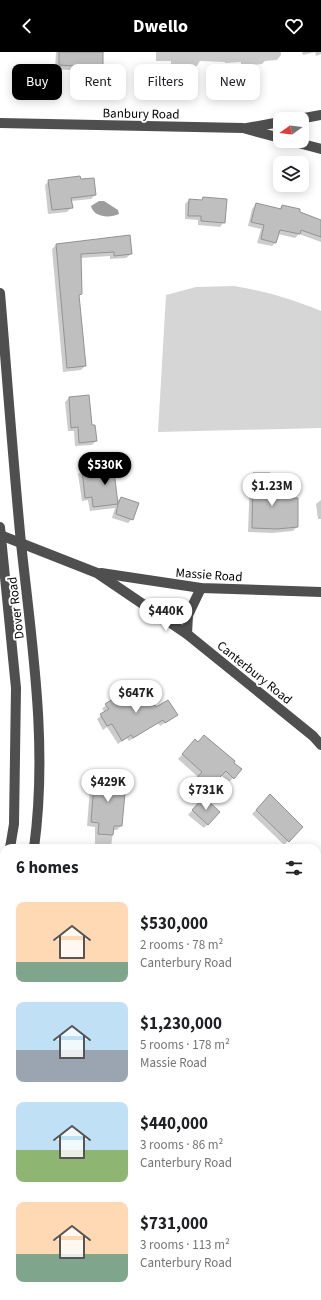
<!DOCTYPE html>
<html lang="en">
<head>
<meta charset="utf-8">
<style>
  :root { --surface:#fff; --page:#f2f2f2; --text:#202124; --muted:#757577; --accent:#000 }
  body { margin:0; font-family:"Source Sans 3",sans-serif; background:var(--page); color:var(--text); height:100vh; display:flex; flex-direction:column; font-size:15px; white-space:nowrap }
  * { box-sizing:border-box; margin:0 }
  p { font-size:13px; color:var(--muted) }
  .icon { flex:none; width:22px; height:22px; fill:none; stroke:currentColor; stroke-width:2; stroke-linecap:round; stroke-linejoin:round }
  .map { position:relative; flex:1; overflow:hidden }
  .details { position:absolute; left:0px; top:792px; width:321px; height:456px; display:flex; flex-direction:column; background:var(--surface); border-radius:12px 12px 0 0; box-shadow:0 2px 10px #0003 }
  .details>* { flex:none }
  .top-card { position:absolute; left:12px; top:12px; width:297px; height:36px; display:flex; gap:8px }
  .needle { width:26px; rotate:256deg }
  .fabs { position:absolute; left:273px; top:60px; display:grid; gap:8px }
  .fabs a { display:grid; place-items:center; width:36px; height:36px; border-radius:8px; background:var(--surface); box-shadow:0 2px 10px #0003; font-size:20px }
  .price { position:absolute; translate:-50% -34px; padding:0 9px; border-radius:14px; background:#fff; color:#222; font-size:13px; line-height:26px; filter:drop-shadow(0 1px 2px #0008) }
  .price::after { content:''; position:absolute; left:50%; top:24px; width:12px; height:9px; margin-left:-6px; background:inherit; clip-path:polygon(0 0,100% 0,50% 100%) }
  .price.on { background:var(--accent); color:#fff }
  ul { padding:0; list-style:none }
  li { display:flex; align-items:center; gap:12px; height:100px; padding:0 16px }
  li span { display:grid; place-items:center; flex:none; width:112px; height:80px; border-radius:8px; color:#555 }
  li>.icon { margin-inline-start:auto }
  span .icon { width:48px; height:48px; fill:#fffc; stroke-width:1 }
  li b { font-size:17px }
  h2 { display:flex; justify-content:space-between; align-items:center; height:48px; padding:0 16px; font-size:17px }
  .tag { padding:0 14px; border-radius:8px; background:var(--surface); box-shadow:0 2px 10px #0003; font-size:14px; line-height:36px }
  .tag.on { background:var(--accent); color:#fff }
  header { display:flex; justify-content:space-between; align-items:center; height:52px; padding:0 16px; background:var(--accent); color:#fff; font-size:18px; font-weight:700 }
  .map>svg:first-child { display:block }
</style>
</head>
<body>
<header><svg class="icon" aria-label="back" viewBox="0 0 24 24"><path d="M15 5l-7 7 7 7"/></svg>Dwello<svg class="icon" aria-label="heart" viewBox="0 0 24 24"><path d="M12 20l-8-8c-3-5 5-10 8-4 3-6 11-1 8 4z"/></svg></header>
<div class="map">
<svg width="321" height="1248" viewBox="0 0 321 1248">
  <rect width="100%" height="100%" fill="#fff"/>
  <path fill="#d6d6d6" d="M234 234C265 239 292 247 321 259V376L158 380 166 243 196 235Z"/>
  <path fill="#9d9d9d" d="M99 149H104L118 158 119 162C110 166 94 166 91 154Z"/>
  <g fill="#0003">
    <polygon points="56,0 102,0 102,15 98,20 55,17"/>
    <polygon points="156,0 281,0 281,3 277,8 265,9 262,12 241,14 241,10 225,11 225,10 200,9 196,15 171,14 171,9 156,9"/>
    <polygon points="302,0 321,0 321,2 316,4 315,0 303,3"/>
    <polygon points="49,129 95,143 91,147 71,149 71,156 67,160 48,162 45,133"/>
    <polygon points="203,146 224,170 220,175 198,173 198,168 185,167 185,152 189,148 201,149"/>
    <polygon points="256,152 278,158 282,154 321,169 321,190 299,182 295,186 278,182 276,190 272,194 257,191 261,177 248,174 252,157"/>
    <polygon points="129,184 131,202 126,206 110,207 110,204 80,206 81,242 78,245 85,314 81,318 63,320 52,197 56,193"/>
    <polygon points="88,344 91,374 96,389 92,393 75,394 74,379 68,379 65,350 69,346"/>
    <polygon points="88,407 117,449 121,446 132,467 128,471 112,466 115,456 90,459 88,448 82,449 78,422 84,418 84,411"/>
    <polygon points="254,422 269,447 297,475 293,479 272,481 248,480 250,426"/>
    <polygon points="321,448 321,467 318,467 316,452"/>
    <polygon points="126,647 156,657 177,663 160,674 158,671 129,689 127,686 118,692 107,675 103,678 97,667 105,660 102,657 106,653"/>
    <polygon points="191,693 233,711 241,718 229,730 221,723 201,743 191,733 198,725 178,707"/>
    <polygon points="100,721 116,730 121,774 117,778 113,778 111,796 95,796 95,775 87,774 90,736 96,732 96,725"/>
    <polygon points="270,744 302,775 284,793 252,762"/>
    <polygon points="200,750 208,772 204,776 188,763"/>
    <polygon points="317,809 319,811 321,809 321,836 317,836"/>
    <polygon points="321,1106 321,1149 317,1151 317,1108"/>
    <polygon points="4,1114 4,1123 2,1123"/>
    <polygon points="4,1176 4,1229 0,1225 0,1180"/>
  </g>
  <g fill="#bfbfbf" stroke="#939393">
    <polygon points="59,0 103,0 103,16 59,13"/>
    <polygon points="80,124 81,127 94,126 96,143 71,146 73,156 52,158 48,128"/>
    <polygon points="203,145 227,147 225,171 201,169 201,164 188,164 189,147 202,148"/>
    <polygon points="256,151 281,157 282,153 300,157 300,160 321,168 321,185 301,178 300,182 280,178 276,191 261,187 264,173 251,170"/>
    <polygon points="130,183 132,202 114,204 114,200 81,202 82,242 79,243 86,314 67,316 56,192"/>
    <polygon points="89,343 92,373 95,373 97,389 79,391 78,375 71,376 69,345"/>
    <polygon points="112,403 118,452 121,445 139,451 133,468 116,462 118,452 93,455 92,445 85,446 82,417 88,416 87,406"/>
    <polygon points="253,421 270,421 270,446 298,446 298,475 277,477 252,476"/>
    <polygon points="144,635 156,655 168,648 178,663 165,671 163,668 133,686 131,683 122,689 112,672 107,674 100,662 109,657 105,652 118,644 120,647 125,644 126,646"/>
    <polygon points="204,683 235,709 234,711 242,717 234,727 226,719 206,739 194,729 202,720 182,702 195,687 198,690"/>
    <polygon points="100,720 118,721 117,729 126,730 122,774 114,774 113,783 98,782 99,771 91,770 94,731 99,732"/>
    <polygon points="270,742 303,775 289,790 256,758"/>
    <polygon points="204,745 220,760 208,773 192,758"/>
  </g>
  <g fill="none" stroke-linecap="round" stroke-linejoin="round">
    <g stroke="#4f4f4f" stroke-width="10">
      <polyline points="299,67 321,63"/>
      <polyline points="0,71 243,76 280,86"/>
      <polyline points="247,76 280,70"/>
      <polyline points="291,89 321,97"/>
      <path d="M0 241C7 324 13 408 21 491 32 593 48 694 34 796"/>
      <polyline points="0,475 16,636 14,772 10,796"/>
      <polyline points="0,483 97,521 187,582 313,684 321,693"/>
      <polyline points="101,521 201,536 321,540"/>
      <polyline points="187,582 188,563 201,536"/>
      <polyline points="0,864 4,838"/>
      <polyline points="0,963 4,946"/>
      <polyline points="0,992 4,994"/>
      <polyline points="317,1217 321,1216"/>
      <polyline points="271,1244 272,1248"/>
      <polyline points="198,1248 213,1244"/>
    </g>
  </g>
  <g text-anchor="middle" stroke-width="4" stroke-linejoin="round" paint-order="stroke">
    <g font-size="13" fill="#000" stroke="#fff">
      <text transform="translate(141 61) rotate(1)" y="5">Banbury Road</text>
      <text transform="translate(209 522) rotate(4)" y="5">Massie Road</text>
      <text transform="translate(15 556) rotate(-97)" y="5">Dover Road</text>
      <text transform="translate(255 620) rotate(39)" y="5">Canterbury Road</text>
    </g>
  </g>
</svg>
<div class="fabs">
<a><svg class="needle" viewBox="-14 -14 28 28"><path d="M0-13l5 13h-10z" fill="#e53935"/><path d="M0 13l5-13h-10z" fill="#757577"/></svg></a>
<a><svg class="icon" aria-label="layers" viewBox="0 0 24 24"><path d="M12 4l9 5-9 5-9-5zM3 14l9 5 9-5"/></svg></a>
</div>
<b class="price on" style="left:105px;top:434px">$530K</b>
<b class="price" style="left:272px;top:455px">$1.23M</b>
<b class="price" style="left:166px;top:580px">$440K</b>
<b class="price" style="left:136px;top:662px">$647K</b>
<b class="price" style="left:108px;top:751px">$429K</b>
<b class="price" style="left:206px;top:759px">$731K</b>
<div class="top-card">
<a class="tag on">Buy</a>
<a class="tag">Rent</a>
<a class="tag">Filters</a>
<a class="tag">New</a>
</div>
<section class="details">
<h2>6 homes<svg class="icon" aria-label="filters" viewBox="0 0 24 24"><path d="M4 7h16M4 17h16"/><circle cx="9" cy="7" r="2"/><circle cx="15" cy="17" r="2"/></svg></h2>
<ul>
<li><span style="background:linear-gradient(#ffd9b3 75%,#7fa58c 0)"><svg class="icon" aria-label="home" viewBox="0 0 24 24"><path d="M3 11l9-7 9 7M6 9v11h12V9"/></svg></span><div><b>$530,000</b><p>2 rooms · 78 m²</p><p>Canterbury Road</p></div></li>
<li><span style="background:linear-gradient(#bfe0f5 60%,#9aa5b1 0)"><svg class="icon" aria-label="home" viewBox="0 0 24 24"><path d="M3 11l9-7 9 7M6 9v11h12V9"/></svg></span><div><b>$1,230,000</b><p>5 rooms · 178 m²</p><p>Massie Road</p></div></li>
<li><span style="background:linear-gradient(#bfe0f5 60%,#8fb573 0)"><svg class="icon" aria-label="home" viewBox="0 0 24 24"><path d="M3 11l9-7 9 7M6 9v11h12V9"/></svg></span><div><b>$440,000</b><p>3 rooms · 86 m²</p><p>Canterbury Road</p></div></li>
<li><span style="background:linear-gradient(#ffd9b3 65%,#7fa58c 0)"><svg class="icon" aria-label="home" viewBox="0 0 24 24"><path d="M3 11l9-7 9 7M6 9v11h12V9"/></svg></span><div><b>$731,000</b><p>3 rooms · 113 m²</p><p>Canterbury Road</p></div></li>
</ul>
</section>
</div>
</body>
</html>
